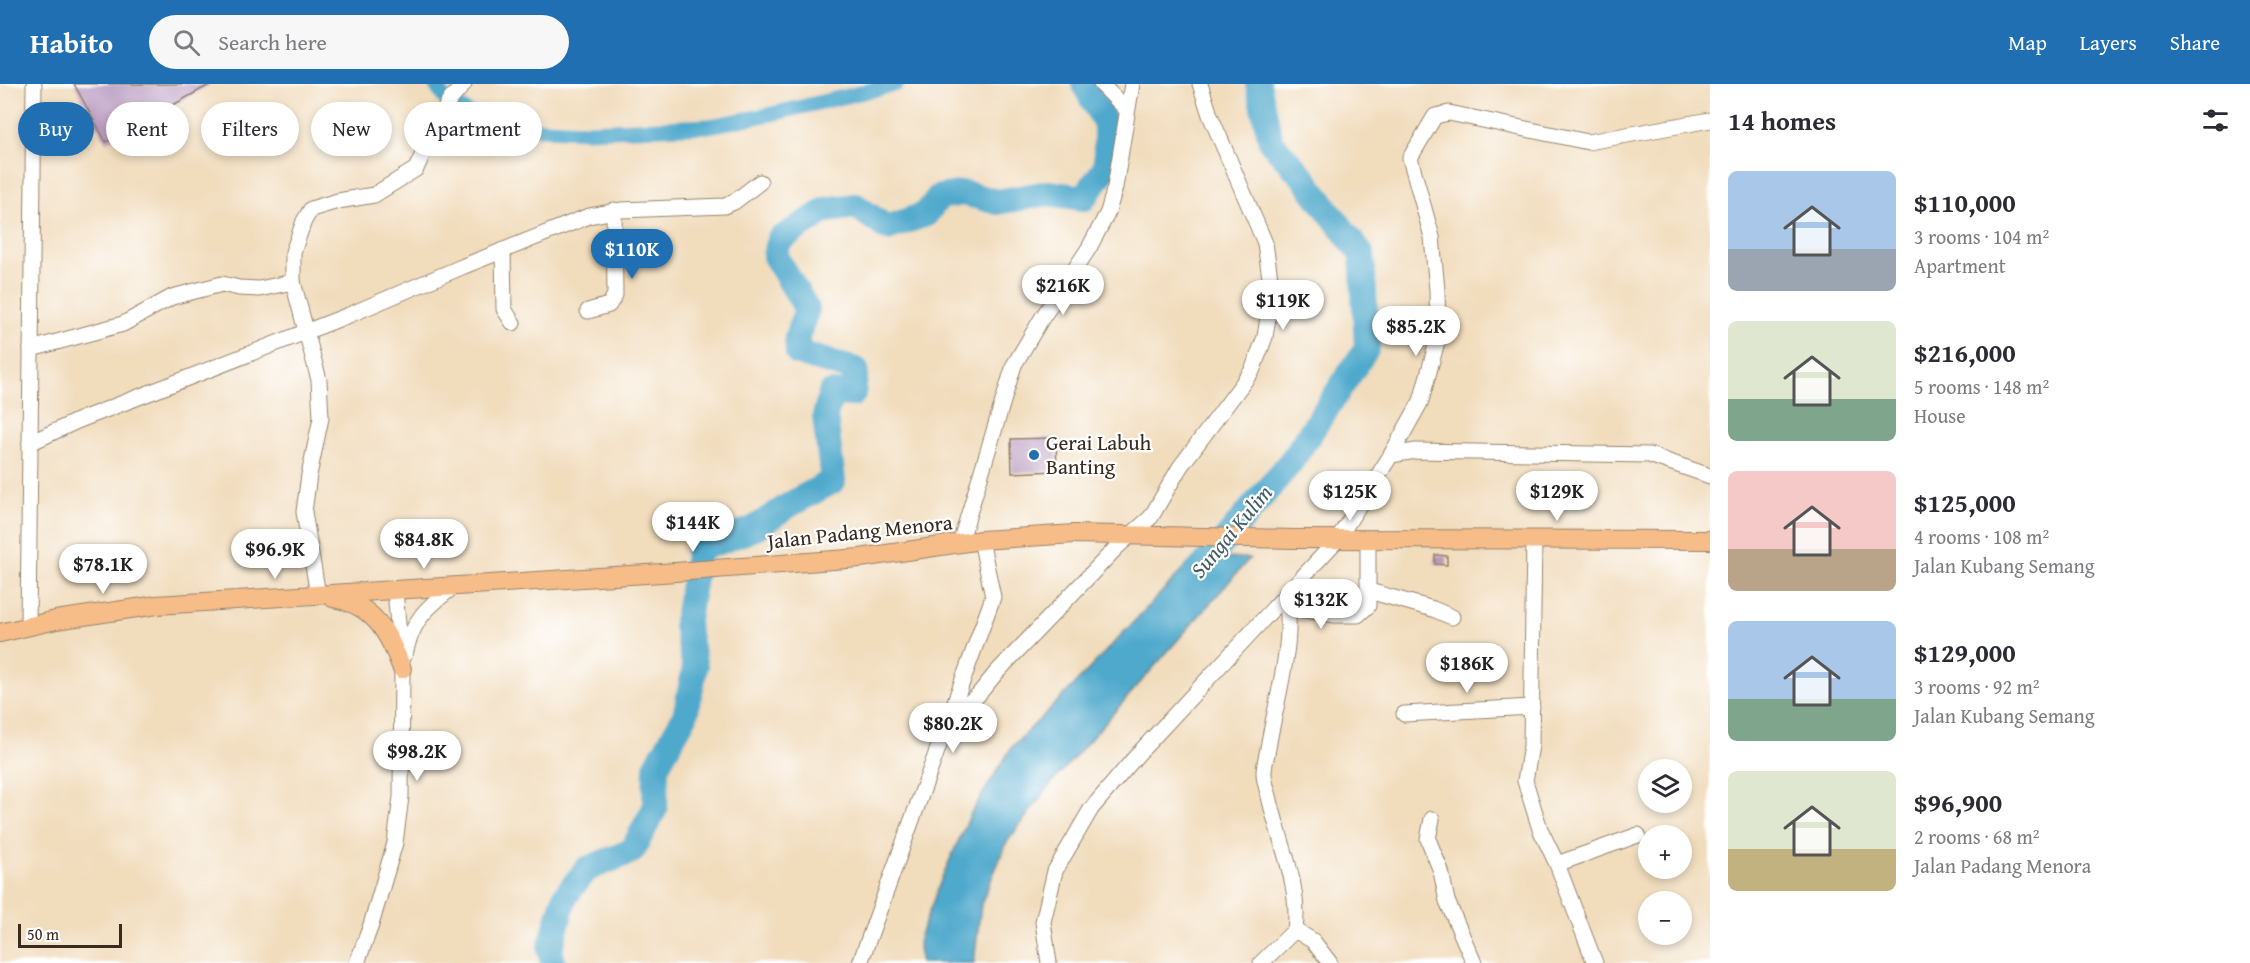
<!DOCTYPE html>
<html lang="en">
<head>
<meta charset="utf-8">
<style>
  :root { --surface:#fff; --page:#f7f7f7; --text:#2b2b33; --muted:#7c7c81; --accent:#1f6fb2 }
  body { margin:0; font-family:"Gentium Book Plus",serif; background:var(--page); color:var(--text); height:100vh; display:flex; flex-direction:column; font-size:22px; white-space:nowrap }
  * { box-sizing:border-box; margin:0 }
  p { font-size:20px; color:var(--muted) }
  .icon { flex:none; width:33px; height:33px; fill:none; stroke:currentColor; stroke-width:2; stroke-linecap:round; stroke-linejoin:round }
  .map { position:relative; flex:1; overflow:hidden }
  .sheet { display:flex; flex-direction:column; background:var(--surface); width:540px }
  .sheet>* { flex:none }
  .top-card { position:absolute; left:18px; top:18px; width:570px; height:54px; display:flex; gap:12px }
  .fabs { position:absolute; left:1638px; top:675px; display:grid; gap:12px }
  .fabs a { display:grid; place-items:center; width:54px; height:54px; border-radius:50%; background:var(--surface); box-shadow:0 3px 9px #0003; font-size:30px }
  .scale { position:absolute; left:18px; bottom:15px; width:104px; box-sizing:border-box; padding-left:6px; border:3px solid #3b2a1e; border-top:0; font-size:16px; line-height:21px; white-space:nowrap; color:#3b2a1e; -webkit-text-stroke:4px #fff; paint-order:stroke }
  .price { position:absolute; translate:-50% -51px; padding:0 14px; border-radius:21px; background:#fff; color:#222; font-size:20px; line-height:39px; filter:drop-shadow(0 2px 3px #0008) }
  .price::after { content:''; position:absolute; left:50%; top:36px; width:18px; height:14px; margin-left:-9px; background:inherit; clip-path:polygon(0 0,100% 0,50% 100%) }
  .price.selected { background:var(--accent); color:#fff }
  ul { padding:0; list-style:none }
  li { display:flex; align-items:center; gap:18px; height:150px; padding:0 18px }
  li span { display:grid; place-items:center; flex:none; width:168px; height:120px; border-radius:9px; color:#555 }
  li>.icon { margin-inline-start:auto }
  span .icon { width:72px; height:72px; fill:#fffc; stroke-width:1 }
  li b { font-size:26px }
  h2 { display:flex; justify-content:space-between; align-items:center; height:72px; padding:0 18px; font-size:26px }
  .pill { padding:0 21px; border-radius:27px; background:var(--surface); box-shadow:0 3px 9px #0003; font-size:21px; line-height:54px }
  .pill.selected { background:var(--accent); color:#fff }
  header { display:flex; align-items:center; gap:36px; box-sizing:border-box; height:84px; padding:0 30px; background:var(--accent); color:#fff }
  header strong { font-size:28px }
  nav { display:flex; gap:33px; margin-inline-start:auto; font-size:21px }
  .search { width:420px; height:54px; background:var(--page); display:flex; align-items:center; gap:15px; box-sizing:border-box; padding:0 21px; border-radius:33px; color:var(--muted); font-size:22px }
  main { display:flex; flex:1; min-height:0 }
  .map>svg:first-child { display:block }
</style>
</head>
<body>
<header>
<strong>Habito</strong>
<div class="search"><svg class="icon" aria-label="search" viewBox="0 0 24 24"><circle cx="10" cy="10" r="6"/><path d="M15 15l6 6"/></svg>Search here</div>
<nav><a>Map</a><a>Layers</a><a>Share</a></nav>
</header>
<main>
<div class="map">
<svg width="1710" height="879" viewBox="0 0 1710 879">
  <rect width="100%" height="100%" fill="#fff"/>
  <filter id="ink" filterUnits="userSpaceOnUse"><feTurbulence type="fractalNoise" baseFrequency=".0167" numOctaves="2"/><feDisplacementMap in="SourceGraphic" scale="12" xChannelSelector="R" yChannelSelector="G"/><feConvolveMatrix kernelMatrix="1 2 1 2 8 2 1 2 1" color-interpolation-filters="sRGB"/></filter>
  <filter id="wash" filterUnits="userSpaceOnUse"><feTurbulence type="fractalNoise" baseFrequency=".008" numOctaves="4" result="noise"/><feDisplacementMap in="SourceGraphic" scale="24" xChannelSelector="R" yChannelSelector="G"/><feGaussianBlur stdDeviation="1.35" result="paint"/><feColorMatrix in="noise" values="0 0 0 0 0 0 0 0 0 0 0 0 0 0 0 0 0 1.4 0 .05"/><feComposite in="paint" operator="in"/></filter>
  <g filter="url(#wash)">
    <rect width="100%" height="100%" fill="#f1dcbc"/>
    <polygon fill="#4fa9cc" stroke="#456a75" stroke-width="1.5" points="1250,474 1050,701 1007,758 981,820 974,879 920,879 919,854 943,791 972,727 1012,663 1073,602 1193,475"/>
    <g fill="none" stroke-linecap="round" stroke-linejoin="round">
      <polyline stroke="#4fa9cc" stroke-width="15" points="435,0 444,14 472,31 520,44 587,47 709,42 772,30 897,0"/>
      <g stroke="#4fa9cc" stroke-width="26">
        <polyline points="1187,501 1290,379 1367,264 1362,171 1303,93 1271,58 1258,0"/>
        <polyline points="553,879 550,865 565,812 587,785 632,767 655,724 656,683 685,632 695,583 686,541 699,465 753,445 791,420 833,397 825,332 831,309 853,310 856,286 798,269 797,253 807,225 775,172 779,156 826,126 856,122 887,144 926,130 939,113 964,109 997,118 1048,109 1084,114 1106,83 1106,40 1084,0"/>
      </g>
    </g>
    <g id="blocks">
      <g fill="#b799c0">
        <polygon points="74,0 211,0 106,58"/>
        <polygon points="1056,354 1057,387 1012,389 1011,355"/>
        <polygon points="1435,471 1447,472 1447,481 1435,480"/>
      </g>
    </g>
  </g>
  <g filter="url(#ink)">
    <use href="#blocks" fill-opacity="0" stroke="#96836d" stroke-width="1.5"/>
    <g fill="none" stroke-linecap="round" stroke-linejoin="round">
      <g stroke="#96836d" stroke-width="17">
        <g id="minor">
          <polyline points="1101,0 1127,26"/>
          <polyline points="503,166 504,225 513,239"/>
          <polyline points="588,227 609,221 615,211 614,126"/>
          <polyline points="31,265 123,240 172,213 222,200 239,204 259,205 293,198"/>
          <polyline points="30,359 77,337 349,231 464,182 589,132 621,126 725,122 734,118 760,98"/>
          <polyline points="1391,371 1416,367 1649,371 1710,392"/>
          <polyline points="1534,456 1531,662 1525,697 1540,745 1557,780 1595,879"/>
          <polyline points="960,459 1014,281 1042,234 1089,164 1108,128 1115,103 1132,0"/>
          <polyline points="1369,507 1433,525 1452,533"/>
          <polyline points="318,511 304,428 309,391 321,334 319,296 293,198 293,168 304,137 311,125 338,117 374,111 416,85 438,37 450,16 464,0"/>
          <polyline points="1288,523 1335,531 1358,531 1368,522 1368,456"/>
          <polyline points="28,543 34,0"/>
          <path d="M405 570C413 535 426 524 454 502"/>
          <polyline points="1404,630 1532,623"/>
          <polyline points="947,637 978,611 996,589 1116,464 1151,433 1180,383 1252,287 1265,253 1272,208 1265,159 1210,31 1200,0"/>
          <polyline points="1432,735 1428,755 1441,787 1447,817 1474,879"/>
          <polyline points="1557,780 1638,751"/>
          <polyline points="1295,846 1313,857 1330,879"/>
          <polyline points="357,879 371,841 395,759 401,713 402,585 395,506"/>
          <polyline points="860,879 993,513 981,456"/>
          <polyline points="1049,879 1043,838 1055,787 1091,725 1138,670 1337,456 1391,371 1421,317 1438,254 1437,206 1432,153 1410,74 1435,32 1449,29 1588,58 1710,36"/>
          <path d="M1261 879 1295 846C1301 801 1278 755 1269 712 1267 705 1264 697 1264 689 1264 679 1268 668 1269 658 1276 619 1296 549 1285 513"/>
        </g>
      </g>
      <g stroke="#96836d" stroke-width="20">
        <g id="major">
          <path d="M333 514C373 520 389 549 402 585"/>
          <polyline points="0,549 56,536 157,521 662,489 860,474 981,456 1074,450 1294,455 1710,456"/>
        </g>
      </g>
      <use href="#minor" stroke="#fff" stroke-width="15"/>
      <use href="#major" stroke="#f7bd88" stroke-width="18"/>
    </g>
  </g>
  <circle fill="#1f6fb2" stroke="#fff" stroke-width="2" cx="1034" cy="371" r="6"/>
  <g text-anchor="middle" stroke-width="4.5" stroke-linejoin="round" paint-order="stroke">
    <g font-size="21" fill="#3b2a1e" stroke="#fff" text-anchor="start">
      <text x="1046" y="366">Gerai Labuh<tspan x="1046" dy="24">Banting</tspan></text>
    </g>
    <g font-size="21" fill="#3b2a1e" stroke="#fff">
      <text transform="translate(860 448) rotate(-6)" y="7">Jalan Padang Menora</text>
    </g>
    <g font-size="22" font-style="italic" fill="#435d64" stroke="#fff">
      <text transform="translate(1231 447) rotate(-50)" y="8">Sungai Kulim</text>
    </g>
  </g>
</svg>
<div class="fabs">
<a><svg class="icon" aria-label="layers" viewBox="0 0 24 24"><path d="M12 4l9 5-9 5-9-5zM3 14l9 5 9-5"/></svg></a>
<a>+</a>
<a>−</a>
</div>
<div class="scale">50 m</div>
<b class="price selected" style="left:632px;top:196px">$110K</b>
<b class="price" style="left:1063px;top:232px">$216K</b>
<b class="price" style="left:1283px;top:247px">$119K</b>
<b class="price" style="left:1416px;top:273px">$85.2K</b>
<b class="price" style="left:1350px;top:438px">$125K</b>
<b class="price" style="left:1557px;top:438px">$129K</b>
<b class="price" style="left:693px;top:469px">$144K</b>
<b class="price" style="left:424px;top:486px">$84.8K</b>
<b class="price" style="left:275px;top:496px">$96.9K</b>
<b class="price" style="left:103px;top:511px">$78.1K</b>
<b class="price" style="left:1321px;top:546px">$132K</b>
<b class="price" style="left:1467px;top:610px">$186K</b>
<b class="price" style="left:953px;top:670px">$80.2K</b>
<b class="price" style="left:417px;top:698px">$98.2K</b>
<div class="top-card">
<a class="pill selected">Buy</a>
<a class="pill">Rent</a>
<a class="pill">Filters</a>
<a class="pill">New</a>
<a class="pill">Apartment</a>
</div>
</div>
<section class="sheet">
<h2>14 homes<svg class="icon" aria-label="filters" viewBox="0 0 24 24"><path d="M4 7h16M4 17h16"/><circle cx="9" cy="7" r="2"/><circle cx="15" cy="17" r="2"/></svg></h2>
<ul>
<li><span style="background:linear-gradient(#a9c7e8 65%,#9aa5b1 0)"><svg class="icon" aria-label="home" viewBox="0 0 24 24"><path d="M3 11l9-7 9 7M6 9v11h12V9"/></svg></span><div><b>$110,000</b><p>3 rooms · 104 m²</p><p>Apartment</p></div></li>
<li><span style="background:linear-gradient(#dfe7d0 65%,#7fa58c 0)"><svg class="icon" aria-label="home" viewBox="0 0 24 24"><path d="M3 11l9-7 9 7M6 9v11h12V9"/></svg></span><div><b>$216,000</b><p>5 rooms · 148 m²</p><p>House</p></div></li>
<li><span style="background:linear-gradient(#f6c9c9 65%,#b9a48a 0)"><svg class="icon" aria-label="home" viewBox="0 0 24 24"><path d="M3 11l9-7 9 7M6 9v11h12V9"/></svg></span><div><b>$125,000</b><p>4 rooms · 108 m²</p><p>Jalan Kubang Semang</p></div></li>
<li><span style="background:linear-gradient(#a9c7e8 65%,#7fa58c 0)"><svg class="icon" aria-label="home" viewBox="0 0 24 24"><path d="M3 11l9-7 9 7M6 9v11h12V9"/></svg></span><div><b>$129,000</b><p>3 rooms · 92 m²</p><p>Jalan Kubang Semang</p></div></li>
<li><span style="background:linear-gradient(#dfe7d0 65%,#c2b280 0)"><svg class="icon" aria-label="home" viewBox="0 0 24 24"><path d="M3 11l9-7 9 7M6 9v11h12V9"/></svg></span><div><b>$96,900</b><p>2 rooms · 68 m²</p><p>Jalan Padang Menora</p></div></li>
</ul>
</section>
</main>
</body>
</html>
